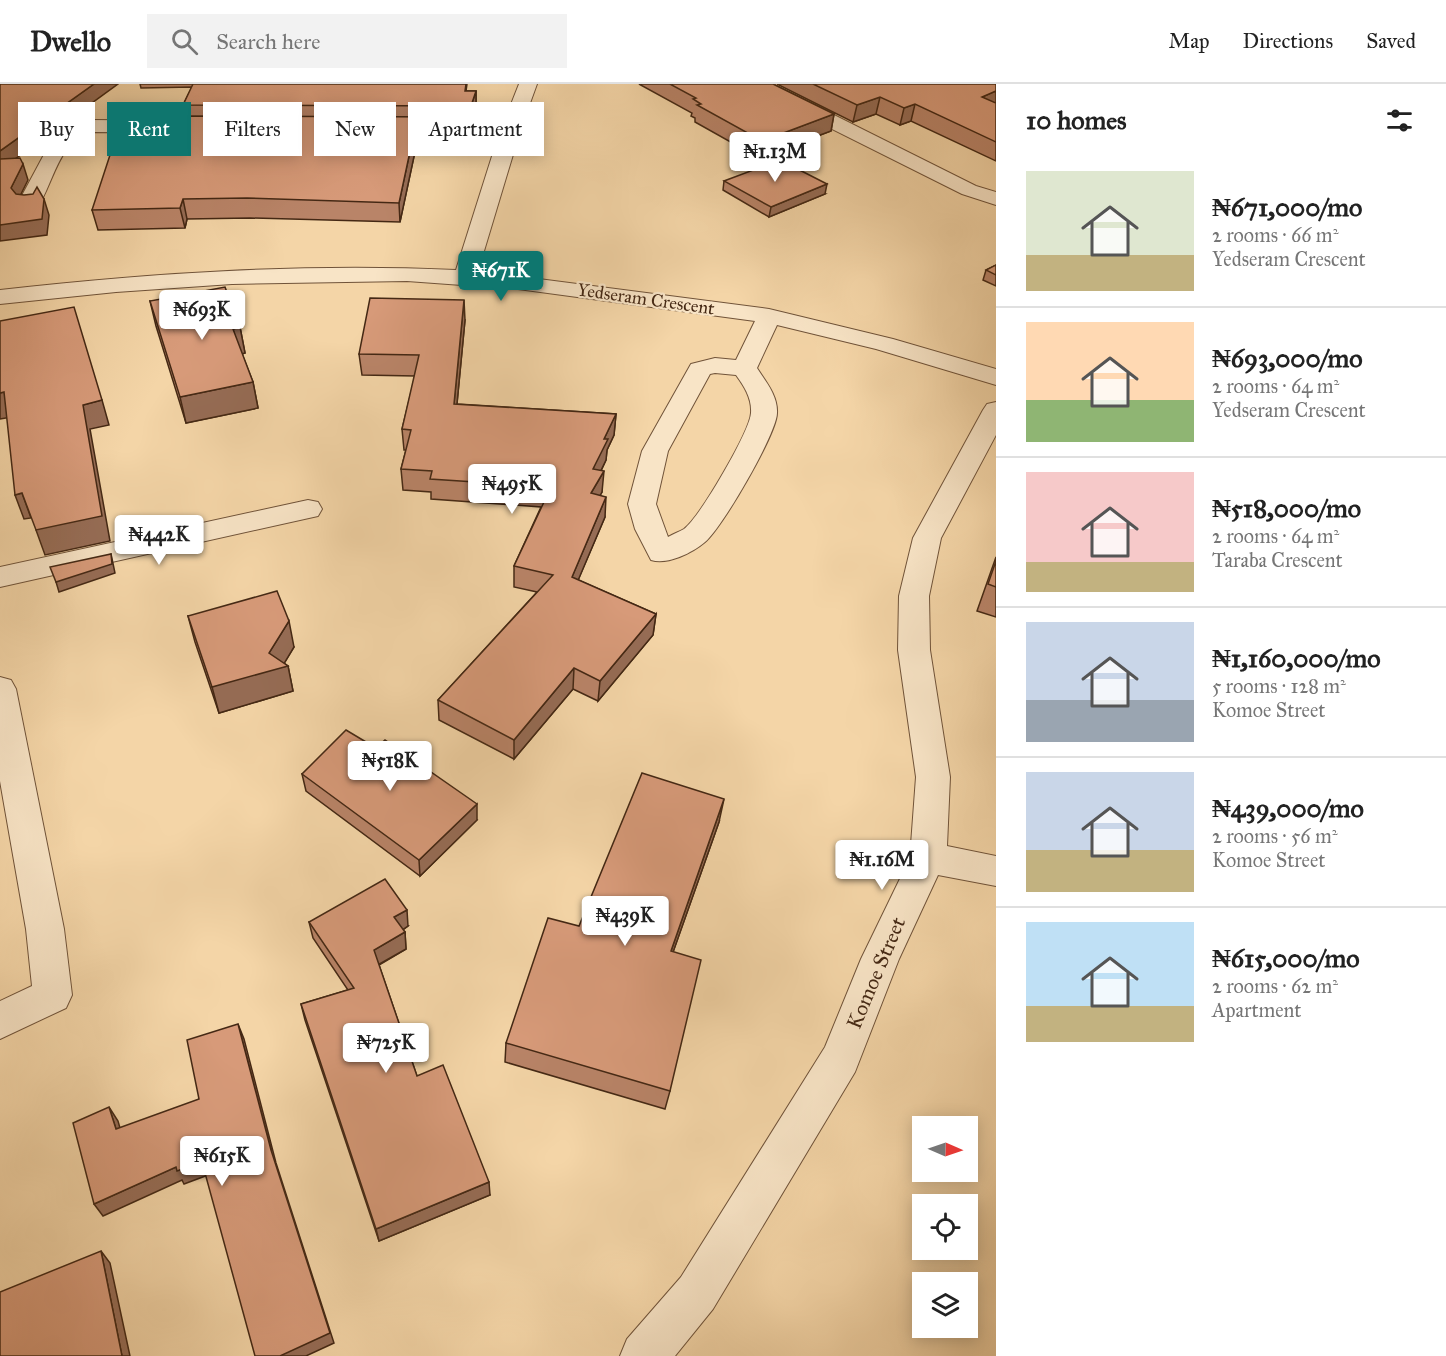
<!DOCTYPE html>
<html lang="en">
<head>
<meta charset="utf-8">
<style>
  :root { --surface:#fff; --page:#f2f2f2; --text:#222; --muted:#767676; --line:#e0e0e0; --accent:#0f766e }
  body { margin:0; font-family:"IM FELL Great Primer",serif; background:var(--page); color:var(--text); height:100vh; display:flex; flex-direction:column; font-size:22px; white-space:nowrap }
  * { box-sizing:border-box; margin:0 }
  p { font-size:20px; color:var(--muted) }
  .icon { flex:none; width:33px; height:33px; fill:none; stroke:currentColor; stroke-width:2; stroke-linecap:round; stroke-linejoin:round }
  .map { position:relative; flex:1; overflow:hidden }
  .drawer { display:flex; flex-direction:column; background:var(--surface); width:450px }
  .drawer>* { flex:none }
  .banner { position:absolute; left:18px; top:18px; width:570px; height:54px; display:flex; gap:12px }
  .needle { width:39px; rotate:92deg }
  .fabs { position:absolute; left:912px; top:1032px; display:grid; gap:12px }
  .fabs a { display:grid; place-items:center; width:66px; height:66px; border-radius:0px; background:var(--surface); box-shadow:0 3px 15px #0003; font-size:30px }
  .price { position:absolute; translate:-50% -51px; padding:0 14px; border-radius:6px; background:#fff; color:#222; font-size:20px; line-height:39px; filter:drop-shadow(0 2px 3px #0008) }
  .price::after { content:''; position:absolute; left:50%; top:36px; width:18px; height:14px; margin-left:-9px; background:inherit; clip-path:polygon(0 0,100% 0,50% 100%) }
  .price.current { background:var(--accent); color:#fff }
  ul { padding:0; list-style:none }
  li { display:flex; align-items:center; gap:18px; height:150px; padding:0 30px }
  li+li { border-top:2px solid var(--line) }
  li span { display:grid; place-items:center; flex:none; width:168px; height:120px; border-radius:0px; color:#555 }
  li>.icon { margin-inline-start:auto }
  span .icon { width:72px; height:72px; fill:#fffc; stroke-width:1 }
  li b { font-size:26px }
  h2 { display:flex; justify-content:space-between; align-items:center; height:72px; padding:0 30px; font-size:26px }
  .tag { padding:0 21px; border-radius:0px; background:var(--surface); box-shadow:0 3px 15px #0003; font-size:21px; line-height:54px }
  .tag.current { background:var(--accent); color:#fff }
  header { display:flex; align-items:center; gap:36px; box-sizing:border-box; height:84px; padding:0 30px; background:var(--surface); border-bottom:2px solid var(--line) }
  header strong { font-size:28px }
  nav { display:flex; gap:33px; margin-inline-start:auto; font-size:21px }
  .search { width:420px; height:54px; background:var(--page); display:flex; align-items:center; gap:15px; box-sizing:border-box; padding:0 21px; border-radius:0px; color:var(--muted); font-size:22px }
  main { display:flex; flex:1; min-height:0 }
  .map>svg:first-child { display:block }
</style>
</head>
<body>
<header>
<strong>Dwello</strong>
<div class="search"><svg class="icon" aria-label="search" viewBox="0 0 24 24"><circle cx="10" cy="10" r="6"/><path d="M15 15l6 6"/></svg>Search here</div>
<nav><a>Map</a><a>Directions</a><a>Saved</a></nav>
</header>
<main>
<div class="map">
<svg width="996" height="1272" viewBox="0 0 996 1272">
  <rect width="100%" height="100%" fill="#f4d5a7"/>
  <filter id="stains"><feTurbulence type="fractalNoise" baseFrequency=".00333" numOctaves="4"/><feColorMatrix values="0 0 0 0 .2 0 0 0 0 .09 0 0 0 0 .02 0 0 0 .5 -.17"/></filter>
  <radialGradient id="worn" r=".72"><stop offset=".6" stop-color="#630" stop-opacity="0"/><stop offset="1" stop-color="#630" stop-opacity=".3"/></radialGradient>
  <g fill="none" stroke-linecap="round" stroke-linejoin="round">
    <g stroke="#705339" stroke-width="2">
      <g id="minor">
        <path d="M519 0H537L521 44 478 187 769 225 893 255 996 285V301L876 265 777 241 757 284C766 298 778 312 777 329 777 349 722 444 705 458 692 469 668 481 651 476L635 445 628 420 642 367 691 280 715 274 736 276 755 237 518 205 407 197 232 200 116 208 0 220V206C152 189 303 179 456 186L499 50H420L413 48 410 44 413 40 420 38H504ZM715 289 736 291C744 302 752 314 751 329 750 347 700 433 684 445 679 448 673 450 668 453L656 420 668 367 710 290Z"/>
        <polygon points="748,0 772,0 976,102 996,108 996,121 962,110 750,4"/>
        <path d="M90 36 212 37 219 39 222 43 219 47 212 49 91 48C58 57 54 99 37 124L29 125 21 124 18 119 55 50 68 42Z"/>
        <polygon points="996,318 996,351 941,454 929,512 930,566 950,693 947,762 996,772 996,802 938,791 899,875 855,988 713,1225 675,1272 620,1272 627,1255 681,1193 825,963 861,875 910,774 916,693 898,566 899,512 913,454 983,326 987,320"/>
        <polygon points="308,416 318,418 322,425 318,432 0,503 0,483"/>
        <polygon points="0,593 11,596 16,605 64,845 72,911 66,924 0,955 0,917 32,902 26,845 0,697"/>
      </g>
    </g>
    <use href="#minor" fill="#f8e4c6" fill-rule="evenodd"/>
  </g>
  <g fill="#b98468" stroke="#442814" stroke-width="1.5">
    <polygon points="140,0 467,0 466,7 476,7 476,21 471,36 465,36 465,52 460,67 416,63 400,138 250,134 187,135 185,144 98,146 92,126 155,67 185,32 183,21 192,3 141,4"/>
    <polygon points="639,0 773,0 834,30 831,47 759,74 695,38 695,34 691,32 692,29"/>
    <polygon points="777,0 996,0 996,77 911,37 900,41 876,30 853,38"/>
    <polygon points="724,97 825,110 769,133 723,106"/>
    <polygon points="996,181 996,202 983,196 986,186"/>
    <polygon points="150,217 240,243 245,269 242,270 253,298 258,324 186,339 156,242"/>
    <polygon points="465,236 457,320 616,330 614,351 607,366 606,376 601,387 602,408 600,411 605,433 578,496 656,530 653,551 598,617 573,605 514,675 439,636 438,616 537,508 514,503 514,482 541,423 431,415 431,408 403,406 401,385 406,366 404,366 402,345 415,292 362,291 359,270"/>
    <polygon points="996,473 996,533 977,527"/>
    <polygon points="188,532 294,563 284,579 288,582 293,607 219,629 195,558"/>
    <polygon points="302,690 477,736 420,792 306,707"/>
    <polygon points="719,738 673,868 670,1007 665,1025 505,978 506,959 579,842"/>
    <polygon points="309,838 408,842 403,846 405,848 406,865 379,881 417,992 490,1111 379,1157 305,936 301,920 348,906 313,854"/>
  </g>
  <g fill="#966c55" stroke="#442814" stroke-width="1.5">
    <polygon points="94,0 118,0 0,86 0,67"/>
    <polygon points="476,7 476,21 471,36 471,22"/>
    <polygon points="996,7 996,22 982,13"/>
    <polygon points="880,13 876,30 853,38 857,21"/>
    <polygon points="915,20 911,37 900,41 904,24"/>
    <polygon points="834,30 831,47 759,74 762,57"/>
    <polygon points="465,33 465,52 460,67 460,48"/>
    <polygon points="415,44 416,63 400,138 399,119"/>
    <polygon points="23,80 28,96 16,120 11,104"/>
    <polygon points="827,100 825,110 769,133 771,123"/>
    <polygon points="44,115 49,131 47,151 0,157 0,141"/>
    <polygon points="183,115 187,135 185,144 180,124"/>
    <polygon points="464,216 465,236 455,340 454,320"/>
    <polygon points="240,243 245,269 238,271 233,245"/>
    <polygon points="253,298 258,324 186,339 180,313"/>
    <polygon points="4,308 12,333 0,335 0,309"/>
    <polygon points="102,316 109,341 90,345 110,457 45,471 36,446 83,321"/>
    <polygon points="616,330 614,351 607,366 606,376 592,405 593,385 604,355"/>
    <polygon points="604,387 602,408 590,430 591,409"/>
    <polygon points="22,409 31,434 24,435 15,411"/>
    <polygon points="606,413 605,433 571,513 572,493"/>
    <polygon points="111,470 115,489 59,508 56,498"/>
    <polygon points="656,530 653,551 598,617 600,597"/>
    <polygon points="289,537 294,563 282,583 288,582 293,607 219,629 212,603 269,569"/>
    <polygon points="574,584 573,605 514,675 514,656"/>
    <polygon points="724,715 719,738 666,888 671,867"/>
    <polygon points="477,720 477,736 420,792 419,776"/>
    <polygon points="407,826 408,842 396,850 394,833"/>
    <polygon points="405,848 406,865 376,882 374,866"/>
    <polygon points="238,940 244,955 276,1079 334,1259 306,1272 280,1272 271,1066"/>
    <polygon points="109,1023 118,1037 124,1058 116,1045"/>
    <polygon points="202,1078 208,1091 184,1100 182,1096 103,1132 94,1120 176,1083"/>
    <polygon points="489,1098 490,1111 379,1157 376,1145"/>
    <polygon points="101,1167 110,1179 130,1272 122,1272"/>
  </g>
  <g fill="#d79a79" stroke="#442814" stroke-width="1.5">
    <polygon points="0,0 94,0 0,67"/>
    <polygon points="193,0 466,0 465,7 476,7 471,22 183,21"/>
    <polygon points="670,0 773,0 834,30 762,57 697,21 701,20 693,15 696,14"/>
    <polygon points="813,0 996,0 996,7 982,13 996,19 996,58 915,20 904,24 880,13 857,21"/>
    <polygon points="173,32 465,33 460,48 415,44 399,119 247,114 183,115 180,124 92,126 111,68 155,67"/>
    <polygon points="20,74 23,80 11,104 16,110 24,111 33,110 37,103 44,115 42,135 0,141 0,75"/>
    <polygon points="780,76 827,100 771,123 724,97"/>
    <polygon points="996,181 996,191 986,186"/>
    <polygon points="225,203 240,243 233,245 253,298 180,313 150,217"/>
    <polygon points="370,214 464,216 454,320 616,330 604,355 608,355 593,385 604,387 591,409 606,413 572,493 656,530 600,597 574,584 514,656 438,616 553,491 514,482 551,403 430,395 432,387 401,385 411,346 402,345 419,271 359,270"/>
    <polygon points="74,223 102,316 83,321 102,432 36,446 22,409 15,411 4,308 0,309 0,237"/>
    <polygon points="111,470 112,480 56,498 50,483"/>
    <polygon points="996,477 996,503 988,500"/>
    <polygon points="277,507 289,537 269,569 288,582 212,603 188,532"/>
    <polygon points="346,646 376,664 385,656 477,720 419,776 302,690"/>
    <polygon points="642,689 724,715 671,867 701,876 670,1007 506,959 548,834 579,842"/>
    <polygon points="385,795 407,826 394,833 405,848 374,866 417,992 443,981 489,1098 376,1145 301,920 354,904 309,838"/>
    <polygon points="238,940 271,1066 330,1249 280,1272 255,1272 202,1078 177,1087 176,1083 94,1120 73,1039 109,1023 116,1045 199,1015 187,956"/>
    <polygon points="101,1167 122,1272 0,1272 0,1208"/>
  </g>
  <g text-anchor="middle" stroke-width="4.5" stroke-linejoin="round" paint-order="stroke">
    <g font-size="18" fill="#442814" stroke="#f8e4c6">
      <text transform="translate(646 215) rotate(8)" y="6">Yedseram Crescent</text>
    </g>
    <g font-size="21" fill="#442814" stroke="#f8e4c6">
      <text transform="translate(876 889) rotate(-67)" y="7">Komoe Street</text>
    </g>
  </g>
  <rect width="100%" height="100%" filter="url(#stains)"/>
  <rect width="100%" height="100%" fill="url(#worn)"/>
</svg>
<div class="fabs">
<a><svg class="needle" viewBox="-14 -14 28 28"><path d="M0-13l5 13h-10z" fill="#e53935"/><path d="M0 13l5-13h-10z" fill="#767676"/></svg></a>
<a><svg class="icon" aria-label="locate" viewBox="0 0 24 24"><circle cx="12" cy="12" r="6"/><path d="M12 2v4M12 18v4M2 12h4M18 12h4"/></svg></a>
<a><svg class="icon" aria-label="layers" viewBox="0 0 24 24"><path d="M12 4l9 5-9 5-9-5zM3 14l9 5 9-5"/></svg></a>
</div>
<b class="price" style="left:775px;top:99px">₦1.13M</b>
<b class="price current" style="left:501px;top:218px">₦671K</b>
<b class="price" style="left:202px;top:257px">₦693K</b>
<b class="price" style="left:512px;top:431px">₦495K</b>
<b class="price" style="left:159px;top:482px">₦442K</b>
<b class="price" style="left:390px;top:708px">₦518K</b>
<b class="price" style="left:882px;top:807px">₦1.16M</b>
<b class="price" style="left:625px;top:863px">₦439K</b>
<b class="price" style="left:386px;top:990px">₦725K</b>
<b class="price" style="left:222px;top:1103px">₦615K</b>
<div class="banner">
<a class="tag">Buy</a>
<a class="tag current">Rent</a>
<a class="tag">Filters</a>
<a class="tag">New</a>
<a class="tag">Apartment</a>
</div>
</div>
<section class="drawer">
<h2>10 homes<svg class="icon" aria-label="filters" viewBox="0 0 24 24"><path d="M4 7h16M4 17h16"/><circle cx="9" cy="7" r="2"/><circle cx="15" cy="17" r="2"/></svg></h2>
<ul>
<li><span style="background:linear-gradient(#dfe7d0 70%,#c2b280 0)"><svg class="icon" aria-label="home" viewBox="0 0 24 24"><path d="M3 11l9-7 9 7M6 9v11h12V9"/></svg></span><div><b>₦671,000/mo</b><p>2 rooms · 66 m²</p><p>Yedseram Crescent</p></div></li>
<li><span style="background:linear-gradient(#ffd9b3 65%,#8fb573 0)"><svg class="icon" aria-label="home" viewBox="0 0 24 24"><path d="M3 11l9-7 9 7M6 9v11h12V9"/></svg></span><div><b>₦693,000/mo</b><p>2 rooms · 64 m²</p><p>Yedseram Crescent</p></div></li>
<li><span style="background:linear-gradient(#f6c9c9 75%,#c2b280 0)"><svg class="icon" aria-label="home" viewBox="0 0 24 24"><path d="M3 11l9-7 9 7M6 9v11h12V9"/></svg></span><div><b>₦518,000/mo</b><p>2 rooms · 64 m²</p><p>Taraba Crescent</p></div></li>
<li><span style="background:linear-gradient(#c9d6e8 65%,#9aa5b1 0)"><svg class="icon" aria-label="home" viewBox="0 0 24 24"><path d="M3 11l9-7 9 7M6 9v11h12V9"/></svg></span><div><b>₦1,160,000/mo</b><p>5 rooms · 128 m²</p><p>Komoe Street</p></div></li>
<li><span style="background:linear-gradient(#c9d6e8 65%,#c2b280 0)"><svg class="icon" aria-label="home" viewBox="0 0 24 24"><path d="M3 11l9-7 9 7M6 9v11h12V9"/></svg></span><div><b>₦439,000/mo</b><p>2 rooms · 56 m²</p><p>Komoe Street</p></div></li>
<li><span style="background:linear-gradient(#bfe0f5 70%,#c2b280 0)"><svg class="icon" aria-label="home" viewBox="0 0 24 24"><path d="M3 11l9-7 9 7M6 9v11h12V9"/></svg></span><div><b>₦615,000/mo</b><p>2 rooms · 62 m²</p><p>Apartment</p></div></li>
</ul>
</section>
</main>
</body>
</html>
